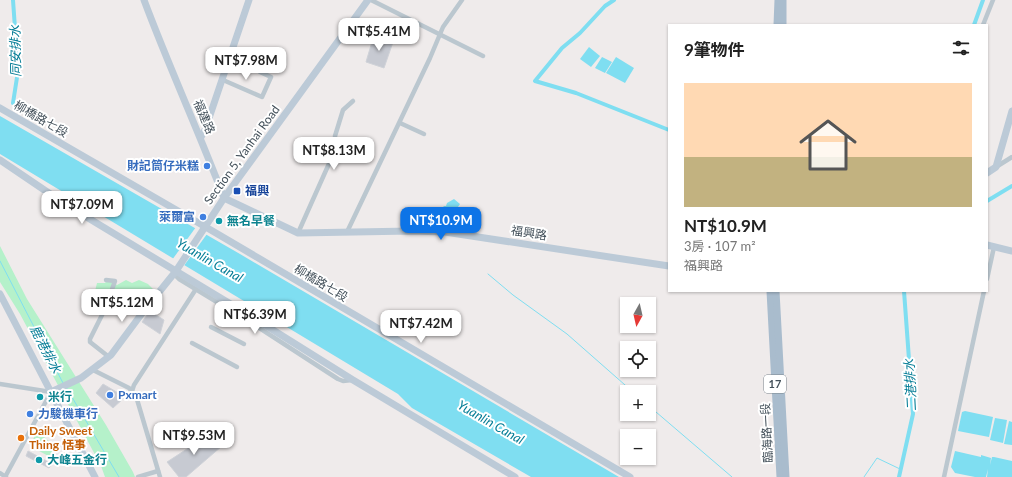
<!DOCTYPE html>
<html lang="zh-TW">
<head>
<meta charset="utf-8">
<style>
  :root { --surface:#fff; --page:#f6f6f6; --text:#222; --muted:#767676; --accent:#0d74e7 }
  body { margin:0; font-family:Lato,"Noto Sans TC",sans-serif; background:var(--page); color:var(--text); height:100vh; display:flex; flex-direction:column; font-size:15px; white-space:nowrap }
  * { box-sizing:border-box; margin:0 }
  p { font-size:13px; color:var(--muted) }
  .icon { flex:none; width:22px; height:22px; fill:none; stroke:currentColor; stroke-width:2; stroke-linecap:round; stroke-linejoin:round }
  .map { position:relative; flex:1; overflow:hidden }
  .details { position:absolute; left:668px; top:24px; width:320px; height:268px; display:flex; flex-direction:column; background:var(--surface); border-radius:0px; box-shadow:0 1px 3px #0004 }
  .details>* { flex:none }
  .needle { width:26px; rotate:188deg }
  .controls { position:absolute; left:620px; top:297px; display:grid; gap:8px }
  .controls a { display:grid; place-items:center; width:36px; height:36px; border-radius:0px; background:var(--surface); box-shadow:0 1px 3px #0004; font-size:20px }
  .price { position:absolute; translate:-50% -34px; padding:0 9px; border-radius:8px; background:#fff; color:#222; font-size:13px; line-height:26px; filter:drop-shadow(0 1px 2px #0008) }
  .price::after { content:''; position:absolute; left:50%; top:24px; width:12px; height:9px; margin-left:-6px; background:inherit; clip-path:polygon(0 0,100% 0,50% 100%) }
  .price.selected { background:var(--accent); color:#fff }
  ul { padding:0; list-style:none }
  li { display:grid; align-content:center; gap:8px; height:212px; padding:0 16px }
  li span { display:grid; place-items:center; height:124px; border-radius:0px; color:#555 }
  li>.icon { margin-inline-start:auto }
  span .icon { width:72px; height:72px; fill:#fffc; stroke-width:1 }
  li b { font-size:17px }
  h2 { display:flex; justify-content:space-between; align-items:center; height:48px; padding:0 16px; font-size:17px }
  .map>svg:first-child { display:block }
</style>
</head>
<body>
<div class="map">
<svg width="1012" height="477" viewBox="0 0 1012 477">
  <rect width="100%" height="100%" fill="#efebeb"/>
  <g fill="#b5f1ca">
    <polygon points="0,246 27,299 106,425 133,472 135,477 105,477 101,466 20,314 0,282"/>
    <polygon points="108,279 117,285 126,280 132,283 139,280 148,284 154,290 148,298 140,298 138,295 130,292 130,295 138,302 128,307 122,305 117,298 114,300 107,299 107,297 94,295 97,283 105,283"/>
    <polygon points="37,431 57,448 52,458 30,446"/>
  </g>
  <g fill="#7fdef1">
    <polygon points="589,47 600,56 591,67 580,59"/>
    <polygon points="602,57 612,62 605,73 595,68"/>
    <polygon points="616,57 634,68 625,83 606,73"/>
    <polygon points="0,116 240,254 619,477 531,477 412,408 398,394 0,154"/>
    <polygon points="454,199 460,204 447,223 445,225 432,225 430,221 444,206 446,206 447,203"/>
    <polygon points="965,411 993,417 989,437 958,431 962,412"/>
    <polygon points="995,418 1007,420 1003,443 990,440"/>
    <polygon points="1009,421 1012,422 1012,445 1004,444"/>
    <polygon points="955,451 981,457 981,455 991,458 990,465 992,457 994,457 1012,461 1012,477 987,477 988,469 986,477 975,477 955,473 951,467"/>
  </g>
  <polygon fill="#efebeb" points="196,227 207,234 183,267 172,260"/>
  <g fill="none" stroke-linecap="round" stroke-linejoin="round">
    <g stroke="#7fdef1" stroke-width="1">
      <polyline points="0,261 63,383"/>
      <polyline points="488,274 513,295 567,334 633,392"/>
      <polyline points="66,387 119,477"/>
      <polyline points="649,406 732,477"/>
      <polyline points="864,477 877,458 900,469"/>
    </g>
    <g stroke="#7fdef1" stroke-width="4">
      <polyline points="614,0 605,6 580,33 562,48 535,81 576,93 669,130"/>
      <polyline points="974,25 983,0"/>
      <polyline points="13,103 18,71 13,0"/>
      <polyline points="987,201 1012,186"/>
      <polyline points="899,477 913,414 904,291"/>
    </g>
  </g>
  <g fill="#c7cad2" stroke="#cfd2d8">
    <polygon points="374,35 393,42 384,68 366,62"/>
    <polygon points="150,311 164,320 160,334 142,322"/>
    <polygon points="103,384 125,397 113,408 96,393"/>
    <polygon points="210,434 222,446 186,477 179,477 167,462"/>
    <polygon points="28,451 52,464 49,468 26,456"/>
  </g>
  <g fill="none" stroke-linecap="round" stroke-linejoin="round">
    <g stroke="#bbc7cf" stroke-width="4.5">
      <polyline points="371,0 483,56"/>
      <polyline points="983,25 993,0"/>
      <polyline points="223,80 262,97 271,77 260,72"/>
      <polyline points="400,123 424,134"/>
      <polyline points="996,167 1012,157"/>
      <polyline points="347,232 430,58 443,27 462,0"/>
      <polyline points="298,233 336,148 335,136 343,110 353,101"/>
      <polyline points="176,272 176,276 179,279 253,324 338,379 343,381 352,380"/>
      <polyline points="987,279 994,247"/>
      <polyline points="106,280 115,281 105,309 90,339 90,342 109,357"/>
      <polyline points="211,327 244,344"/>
      <polyline points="192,343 237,367"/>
      <polyline points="93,370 129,388 136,396 160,477"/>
      <polyline points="0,384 51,392 5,477"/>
      <polyline points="132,391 134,385 196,289"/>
      <polyline points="0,473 6,477"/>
      <polyline points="138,477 158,471"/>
      <polyline points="944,477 984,291"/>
    </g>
    <g stroke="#bccad7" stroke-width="7">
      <path d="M144 0C169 67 199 132 224 198L298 233 411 231 445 232 669 266"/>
      <polyline points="0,108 204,226 630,477"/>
      <polyline points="201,137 205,130 249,0"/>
      <polyline points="0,160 65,204 257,320 353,380 515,477"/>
      <polyline points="987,173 996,167 1012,111"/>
      <polyline points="987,245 1012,251"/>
      <polyline points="0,294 95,477"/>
      <polyline points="51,392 81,378 111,355 143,312 176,271 224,198 368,0"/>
    </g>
    <g stroke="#a9bccd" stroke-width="7">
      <polyline points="777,25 778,0"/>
      <polyline points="783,25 783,0"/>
      <polyline points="770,291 780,477"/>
      <polyline points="776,291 786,477"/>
    </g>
  </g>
  <g fill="#3f7fe0" stroke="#fff" stroke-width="1.5">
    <circle cx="207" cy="166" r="4"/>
    <circle cx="203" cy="217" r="4"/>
    <circle cx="110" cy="395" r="4"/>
    <circle cx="30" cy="414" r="4"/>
  </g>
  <rect fill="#1a4fb4" stroke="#fff" stroke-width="1.5" x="233" y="187" width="8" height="8" rx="2"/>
  <g fill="#0f9aa8" stroke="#fff" stroke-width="1.5">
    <circle cx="219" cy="221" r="4"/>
    <circle cx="40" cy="397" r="4"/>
    <circle cx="39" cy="460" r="4"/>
  </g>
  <circle fill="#e8710a" stroke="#fff" stroke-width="1.5" cx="21" cy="438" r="4"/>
  <g text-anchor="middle" stroke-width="4" stroke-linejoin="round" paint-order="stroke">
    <rect fill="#fff" stroke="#7b848c" stroke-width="1" x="764" y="375" width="22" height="18" rx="3"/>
    <g font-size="11" font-weight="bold" fill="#43505a">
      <text x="775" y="388">17</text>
    </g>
    <g font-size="12" fill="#43505a" stroke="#fff">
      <text transform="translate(204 117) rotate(67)" y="4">福建路</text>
      <text transform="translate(41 119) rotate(30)" y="4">柳橋路七段</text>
      <text transform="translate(242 155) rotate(-54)" y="4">Section 5, Yanhai Road</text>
      <text transform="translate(529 233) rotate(9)" y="4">福興路</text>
      <text transform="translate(321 283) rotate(31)" y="4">柳橋路七段</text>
      <text transform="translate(767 433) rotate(-93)" y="4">臨海路一段</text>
    </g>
    <g font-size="12" font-weight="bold" fill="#366cbe" stroke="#fff" text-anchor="end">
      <text x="199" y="170">財記筒仔米糕</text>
      <text x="195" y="221">萊爾富</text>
      <text x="118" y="399" text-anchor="start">Pxmart</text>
      <text x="38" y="418" text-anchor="start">力駿機車行</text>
    </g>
    <g font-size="12" font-weight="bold" fill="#164399" stroke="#fff" text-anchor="start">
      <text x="245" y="195">福興</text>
    </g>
    <g font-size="12" font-weight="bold" fill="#0d838f" stroke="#fff" text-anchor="start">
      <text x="227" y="225">無名早餐</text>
      <text x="48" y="401">米行</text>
      <text x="47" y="464">大峰五金行</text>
    </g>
    <g font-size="12" font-weight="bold" fill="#c56008" stroke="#fff" text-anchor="start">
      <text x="29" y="435">Daily Sweet<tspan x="29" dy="14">Thing 恬事</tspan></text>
    </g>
    <g font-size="13" font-style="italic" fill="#057d96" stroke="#fff">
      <text transform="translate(15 51) rotate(-91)" y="5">同安排水</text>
      <text transform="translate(210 260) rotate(30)" y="5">Yuanlin Canal</text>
      <text transform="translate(46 349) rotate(63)" y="5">鹿港排水</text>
      <text transform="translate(910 385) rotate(-93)" y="5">二港排水</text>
      <text transform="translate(491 422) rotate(30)" y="5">Yuanlin Canal</text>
    </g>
  </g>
</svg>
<div class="controls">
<a><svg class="needle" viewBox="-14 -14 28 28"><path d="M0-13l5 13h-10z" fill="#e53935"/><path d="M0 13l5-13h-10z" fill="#767676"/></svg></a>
<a><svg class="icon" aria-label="locate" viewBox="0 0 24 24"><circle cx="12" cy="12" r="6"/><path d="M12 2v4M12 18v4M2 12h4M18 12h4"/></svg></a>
<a>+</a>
<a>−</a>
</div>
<b class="price" style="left:379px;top:52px">NT$5.41M</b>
<b class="price" style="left:246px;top:81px">NT$7.98M</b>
<b class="price" style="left:334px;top:171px">NT$8.13M</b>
<b class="price" style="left:82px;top:225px">NT$7.09M</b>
<b class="price selected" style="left:441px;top:241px">NT$10.9M</b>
<b class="price" style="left:122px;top:323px">NT$5.12M</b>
<b class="price" style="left:255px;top:335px">NT$6.39M</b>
<b class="price" style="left:421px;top:344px">NT$7.42M</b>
<b class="price" style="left:194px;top:456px">NT$9.53M</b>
<section class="details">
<h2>9筆物件<svg class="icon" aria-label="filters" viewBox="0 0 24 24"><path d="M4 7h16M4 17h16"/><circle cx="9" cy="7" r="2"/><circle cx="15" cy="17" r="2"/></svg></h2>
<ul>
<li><span style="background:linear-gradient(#ffd9b3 60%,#c2b280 0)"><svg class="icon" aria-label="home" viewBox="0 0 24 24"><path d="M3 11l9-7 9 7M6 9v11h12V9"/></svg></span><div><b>NT$10.9M</b><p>3房 · 107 m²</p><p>福興路</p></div></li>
</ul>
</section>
</div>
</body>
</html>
